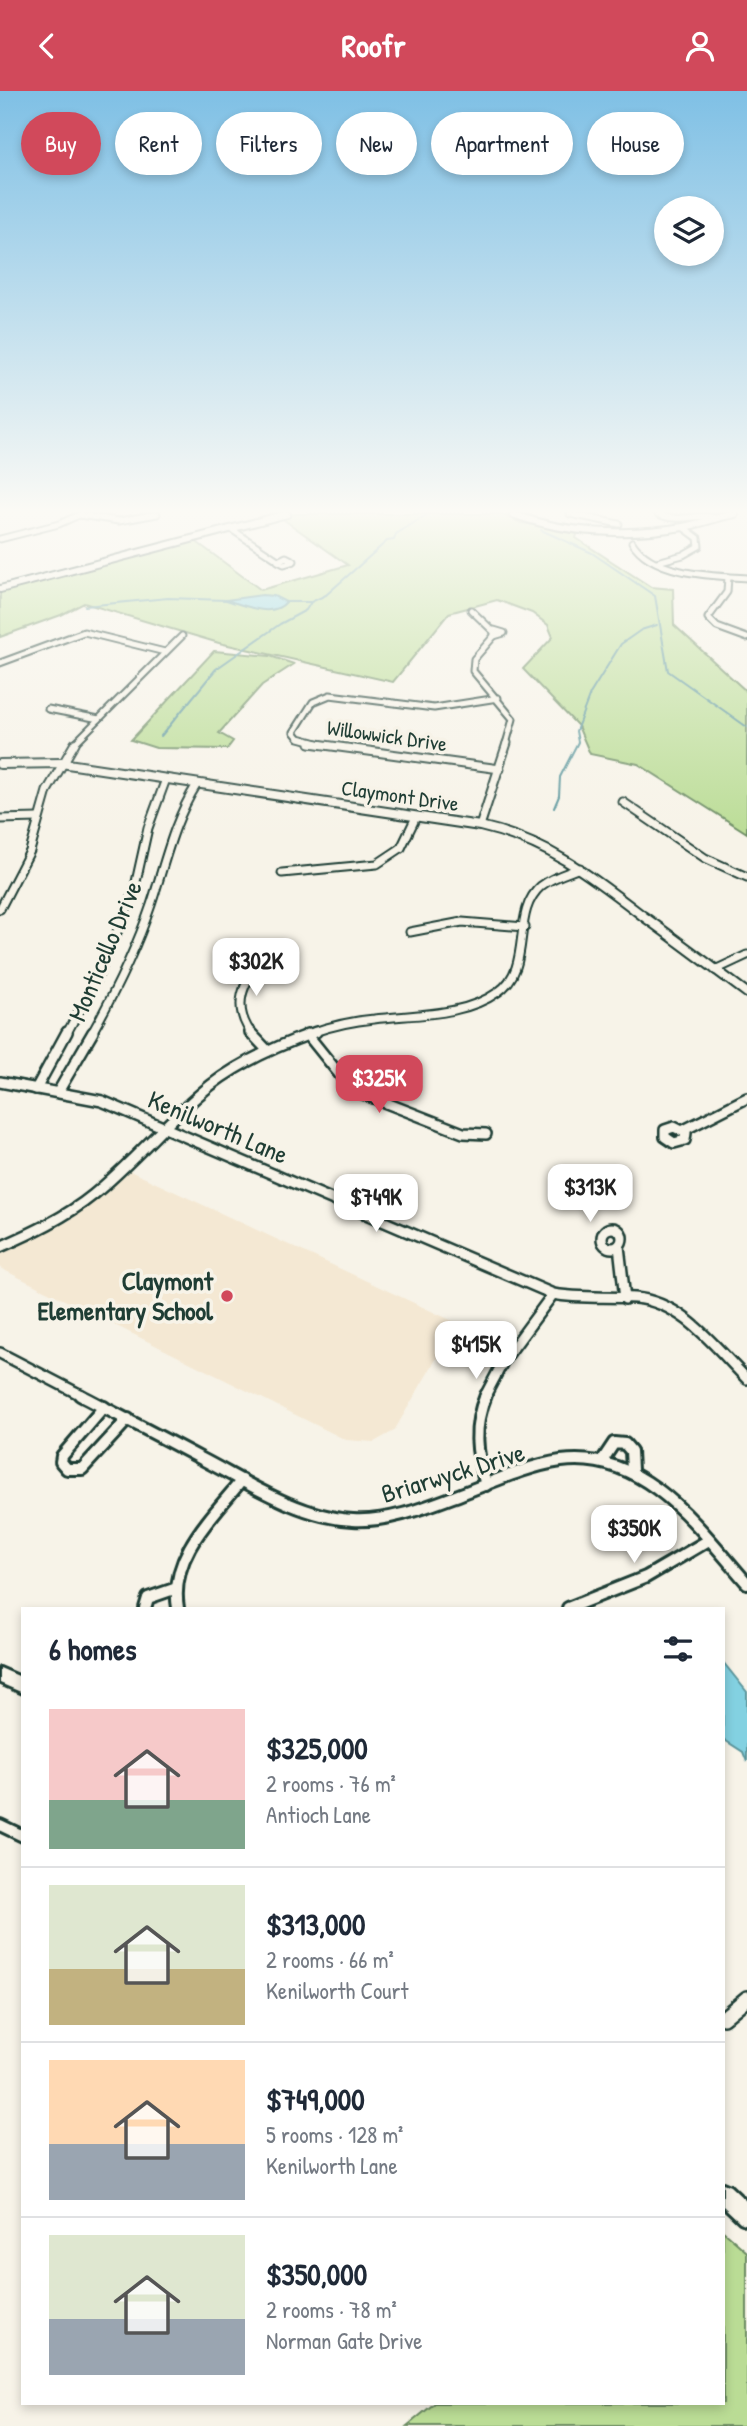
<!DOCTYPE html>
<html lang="en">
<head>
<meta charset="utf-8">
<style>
  :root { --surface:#fff; --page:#f2f2f3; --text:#1f2937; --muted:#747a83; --line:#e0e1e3; --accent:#d1495b }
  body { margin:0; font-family:"Patrick Hand",sans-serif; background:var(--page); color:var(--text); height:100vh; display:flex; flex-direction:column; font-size:26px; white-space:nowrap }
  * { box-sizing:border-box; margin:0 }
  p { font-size:23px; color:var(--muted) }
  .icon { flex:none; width:38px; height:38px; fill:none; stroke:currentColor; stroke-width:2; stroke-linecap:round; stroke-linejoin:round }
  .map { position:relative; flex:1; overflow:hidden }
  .drawer { position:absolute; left:21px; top:1516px; width:704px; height:798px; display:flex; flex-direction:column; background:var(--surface); border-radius:0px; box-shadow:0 4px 10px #0003 }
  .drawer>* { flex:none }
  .guide { position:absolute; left:21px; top:21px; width:705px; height:63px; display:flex; gap:14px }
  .controls { position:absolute; left:654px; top:105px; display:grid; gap:14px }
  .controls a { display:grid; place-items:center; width:70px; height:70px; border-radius:50%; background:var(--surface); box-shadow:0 4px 10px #0003; font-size:35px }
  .price { position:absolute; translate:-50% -60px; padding:0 16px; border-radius:14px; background:#fff; color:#222; font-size:23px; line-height:46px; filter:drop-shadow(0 2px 4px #0008) }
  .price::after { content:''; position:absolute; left:50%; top:42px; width:21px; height:16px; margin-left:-10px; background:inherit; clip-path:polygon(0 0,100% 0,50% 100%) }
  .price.current { background:var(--accent); color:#fff }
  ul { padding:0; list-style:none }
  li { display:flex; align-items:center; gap:21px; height:175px; padding:0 28px }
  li+li { border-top:2px solid var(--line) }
  li span { display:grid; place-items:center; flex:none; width:196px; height:140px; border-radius:0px; color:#555 }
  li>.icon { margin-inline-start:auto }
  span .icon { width:84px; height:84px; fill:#fffc; stroke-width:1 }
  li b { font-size:30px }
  h2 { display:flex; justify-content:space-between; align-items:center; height:84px; padding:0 28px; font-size:30px }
  .tag { padding:0 24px; border-radius:32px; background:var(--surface); box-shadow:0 4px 10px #0003; font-size:24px; line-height:63px }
  .tag.current { background:var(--accent); color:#fff }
  header { display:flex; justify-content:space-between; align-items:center; height:91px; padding:0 28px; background:var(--accent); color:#fff; font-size:32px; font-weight:700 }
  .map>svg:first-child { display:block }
</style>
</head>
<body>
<header><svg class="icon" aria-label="back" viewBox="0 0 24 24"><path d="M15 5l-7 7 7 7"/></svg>Roofr<svg class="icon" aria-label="person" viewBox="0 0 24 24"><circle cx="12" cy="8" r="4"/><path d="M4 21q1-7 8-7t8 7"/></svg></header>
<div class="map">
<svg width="747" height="2335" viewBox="0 0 747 2335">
  <rect width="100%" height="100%" fill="#f7f3e8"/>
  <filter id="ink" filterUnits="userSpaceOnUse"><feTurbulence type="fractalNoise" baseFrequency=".0143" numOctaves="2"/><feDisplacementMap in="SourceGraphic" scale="14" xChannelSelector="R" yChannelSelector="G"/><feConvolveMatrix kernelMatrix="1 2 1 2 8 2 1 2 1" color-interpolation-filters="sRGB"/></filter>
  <g filter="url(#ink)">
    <polygon fill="#f4e8d3" points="130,1080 457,1232 394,1340 374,1351 346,1349 0,1177 0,1164 69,1130"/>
    <g fill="#badc95" stroke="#6c8c64" stroke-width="2">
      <polygon points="295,423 501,423 521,432 578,440 576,447 651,496 673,498 674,534 747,601 747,742 638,673 590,663 578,635 523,578 553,546 548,534 532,522 497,509 449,522 393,591 219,552 84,512 61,524 0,546 0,501 194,449 261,499 348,474 280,426"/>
      <polygon points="214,560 270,565 294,573 262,594 219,642 233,650 227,658 156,657 131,649"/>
      <polygon points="723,2140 747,2161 747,2335 407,2335 435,2312 723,2312"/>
    </g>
    <g fill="#83d1e1" stroke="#5b969c" stroke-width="2">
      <path d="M262 504 274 505 286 511C272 528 244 514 226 509Z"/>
      <polygon points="723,1571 747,1601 747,1671 743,1661 723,1648"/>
    </g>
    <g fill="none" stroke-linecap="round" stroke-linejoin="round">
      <g stroke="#5b969c" stroke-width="2">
        <polyline points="541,439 592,462 655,505 668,580 747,636"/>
        <polyline points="286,511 310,511"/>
        <polyline points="85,515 168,507 226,509"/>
        <polyline points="161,645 216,578 280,533 306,519 311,511 326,504 387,450 394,449 396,443 428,423"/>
        <polyline points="554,717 559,705 560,686 578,651 576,640 590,603 621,553 641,539 657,534"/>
      </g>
      <g stroke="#1f3d34" stroke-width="9">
        <g id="minor-far4">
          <polyline points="570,423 619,433"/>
          <path d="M658 423C679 433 697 421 717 427"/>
          <polyline points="79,424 119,430 157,423"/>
          <polyline points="231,438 278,469"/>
          <polyline points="0,448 59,433 81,423"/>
          <path d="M632 451C652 484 713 485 747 487"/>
          <polygon points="286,466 294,470 284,473 278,470"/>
          <polyline points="657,471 683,464 699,455 698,447 683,436"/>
          <polyline points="728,486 727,501 708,527 717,536 747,547"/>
          <polyline points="471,519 494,541 494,545 474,568 473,580 513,628 506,653"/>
          <polyline points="494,539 504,542 494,545"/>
          <polyline points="0,572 84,541 165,561"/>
          <polyline points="48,618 99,628"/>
          <polyline points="74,653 182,545"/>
          <polyline points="321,653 299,647 294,641 313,611 330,604 434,617 498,607"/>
        </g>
      </g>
      <g stroke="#1f3d34" stroke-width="11">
        <g id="minor-far3">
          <polyline points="310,652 500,678"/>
          <polyline points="623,711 705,767 747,786"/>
          <polyline points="0,728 38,727"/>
          <polyline points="480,735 507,652"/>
          <polyline points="282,782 377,773 401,757 416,726"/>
          <polyline points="0,818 30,760 47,700 75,652"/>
          <polyline points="410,841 462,831 525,836"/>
          <polyline points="715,879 747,864"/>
          <polyline points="67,942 99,883 127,818 134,800 148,737 166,688"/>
          <path d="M92 942C115 901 136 858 151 814 165 772 173 731 197 693"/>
          <path d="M251 942C227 908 251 885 269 854"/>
          <path d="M311 942C331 935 352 930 374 928 414 923 463 926 498 901 534 876 510 822 541 795 552 786 567 782 580 777"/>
        </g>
      </g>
      <g stroke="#1f3d34" stroke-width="14">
        <g id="minor-far2">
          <polyline points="250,941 268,960"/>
          <polyline points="307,943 344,989 358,1001 463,1042 486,1043"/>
          <path d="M0 991 102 1010 553 1203C580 1208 607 1205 635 1207 683 1211 715 1256 747 1288"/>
          <polyline points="36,998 67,941"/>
          <polyline points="58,1001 93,941"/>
          <polygon points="674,1036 686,1042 685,1049 674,1052 665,1046 665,1039"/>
          <polyline points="684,1039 747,1007"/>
          <circle cx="612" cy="1147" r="10"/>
          <polyline points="619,1155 625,1208"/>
          <path d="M0 1156C32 1142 66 1126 93 1104 135 1070 169 1027 211 994 242 970 279 954 316 941"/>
          <polyline points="0,1262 83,1305"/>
          <polyline points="485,1305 504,1269 553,1203"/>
        </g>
      </g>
      <g stroke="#1f3d34" stroke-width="16">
        <g id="minor-far1">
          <path d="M80 1304C120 1325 161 1346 202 1368 248 1392 299 1426 353 1429 390 1431 426 1416 461 1403 493 1391 527 1375 561 1370 645 1359 698 1436 747 1492"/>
          <polyline points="104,1316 62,1365 61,1371 67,1378 82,1378 128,1328"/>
          <polyline points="602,1370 614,1352 625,1353 631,1360 632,1379"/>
          <path d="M486 1394C476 1362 473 1335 486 1304"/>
          <polyline points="145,1517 148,1507 174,1498"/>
          <path d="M178 1517C169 1465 212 1426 242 1389"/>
          <polyline points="568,1517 646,1486 709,1449"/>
          <polyline points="0,1734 23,1745"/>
        </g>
      </g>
      <g stroke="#1f3d34" stroke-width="18">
        <polyline id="minor" points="723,1927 747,1907"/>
      </g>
      <g stroke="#1f3d34" stroke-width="10">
        <g id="tertiary-far1">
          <path d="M513 423C565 443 628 445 683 436 701 433 717 426 735 423"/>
          <polyline points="0,498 287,423"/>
        </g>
      </g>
      <g stroke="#1f3d34" stroke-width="12">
        <path id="tertiary" d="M0 673 61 672 480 735C547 750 590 784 643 825 678 850 712 876 747 902"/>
      </g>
      <g stroke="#1f3d34" stroke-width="6">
        <g id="secondary">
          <polygon points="0,1577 23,1587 23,1602 0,1592"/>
          <polygon points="723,2092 730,2095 747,2111 747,2134 740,2131 723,2115"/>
        </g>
      </g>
      <use href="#minor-far4" stroke="#f7f3e8" stroke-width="5"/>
      <use href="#minor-far3" stroke="#f7f3e8" stroke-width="7"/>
      <use href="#minor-far2" stroke="#f7f3e8" stroke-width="9"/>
      <use href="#minor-far1" stroke="#f7f3e8" stroke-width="10"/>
      <use href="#minor" stroke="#f7f3e8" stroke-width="13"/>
      <use href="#tertiary-far1" stroke="#f7f3e8" stroke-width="6"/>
      <use href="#tertiary" stroke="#f7f3e8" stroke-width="8"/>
      <use href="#secondary" fill="#f7f3e8" fill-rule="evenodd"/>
    </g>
  </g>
  <linearGradient id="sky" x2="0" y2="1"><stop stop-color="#7fc0e5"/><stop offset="0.56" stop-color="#fbfaf5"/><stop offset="1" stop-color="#fbfaf5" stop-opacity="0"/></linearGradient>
  <rect width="747" height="750" fill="url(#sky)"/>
  <circle fill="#d1495b" stroke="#f7f3e8" stroke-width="2.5" cx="227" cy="1205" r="7"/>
  <g text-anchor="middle" stroke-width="7" stroke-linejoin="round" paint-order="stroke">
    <g font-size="21" fill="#1f3d34" stroke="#f7f3e8">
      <text transform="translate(387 645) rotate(8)" y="7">Willowwick Drive</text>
      <text transform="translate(400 705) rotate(8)" y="7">Claymont Drive</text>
    </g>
    <g font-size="26" fill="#1f3d34" stroke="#f7f3e8">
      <text transform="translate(105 860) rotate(-67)" y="9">Monticello Drive</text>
      <text transform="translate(218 1036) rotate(23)" y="9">Kenilworth Lane</text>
      <text transform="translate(453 1382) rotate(-17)" y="9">Briarwyck Drive</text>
    </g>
    <g font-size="26" font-weight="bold" fill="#1f3d34" stroke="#f7f3e8" text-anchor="end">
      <text x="213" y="1199">Claymont<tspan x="213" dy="30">Elementary School</tspan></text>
    </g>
  </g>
</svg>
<div class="controls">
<a><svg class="icon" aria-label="layers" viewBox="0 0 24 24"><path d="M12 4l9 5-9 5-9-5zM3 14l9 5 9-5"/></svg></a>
</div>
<b class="price" style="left:256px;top:907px">$302K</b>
<b class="price current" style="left:379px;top:1024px">$325K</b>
<b class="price" style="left:590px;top:1133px">$313K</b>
<b class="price" style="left:376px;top:1143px">$749K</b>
<b class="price" style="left:476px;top:1290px">$415K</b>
<b class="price" style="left:634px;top:1474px">$350K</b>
<div class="guide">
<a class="tag current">Buy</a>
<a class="tag">Rent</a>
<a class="tag">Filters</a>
<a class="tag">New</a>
<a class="tag">Apartment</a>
<a class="tag">House</a>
</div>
<section class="drawer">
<h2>6 homes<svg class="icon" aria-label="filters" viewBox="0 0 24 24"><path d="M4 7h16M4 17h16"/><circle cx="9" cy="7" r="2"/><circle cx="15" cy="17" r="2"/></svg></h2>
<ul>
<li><span style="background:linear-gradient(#f6c9c9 65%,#7fa58c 0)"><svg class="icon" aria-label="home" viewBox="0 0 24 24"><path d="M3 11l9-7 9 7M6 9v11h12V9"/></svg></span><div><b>$325,000</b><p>2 rooms · 76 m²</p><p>Antioch Lane</p></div></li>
<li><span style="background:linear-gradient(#dfe7d0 60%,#c2b280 0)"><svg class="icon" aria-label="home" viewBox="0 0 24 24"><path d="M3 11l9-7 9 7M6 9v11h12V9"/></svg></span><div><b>$313,000</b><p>2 rooms · 66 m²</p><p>Kenilworth Court</p></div></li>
<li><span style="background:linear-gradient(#ffd9b3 60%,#9aa5b1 0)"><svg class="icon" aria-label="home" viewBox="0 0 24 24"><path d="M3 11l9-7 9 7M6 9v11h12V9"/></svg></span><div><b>$749,000</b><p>5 rooms · 128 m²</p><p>Kenilworth Lane</p></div></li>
<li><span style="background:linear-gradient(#dfe7d0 60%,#9aa5b1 0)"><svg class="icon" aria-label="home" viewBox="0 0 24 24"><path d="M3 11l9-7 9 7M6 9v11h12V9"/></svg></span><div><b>$350,000</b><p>2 rooms · 78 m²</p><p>Norman Gate Drive</p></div></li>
</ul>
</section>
</div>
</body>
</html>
